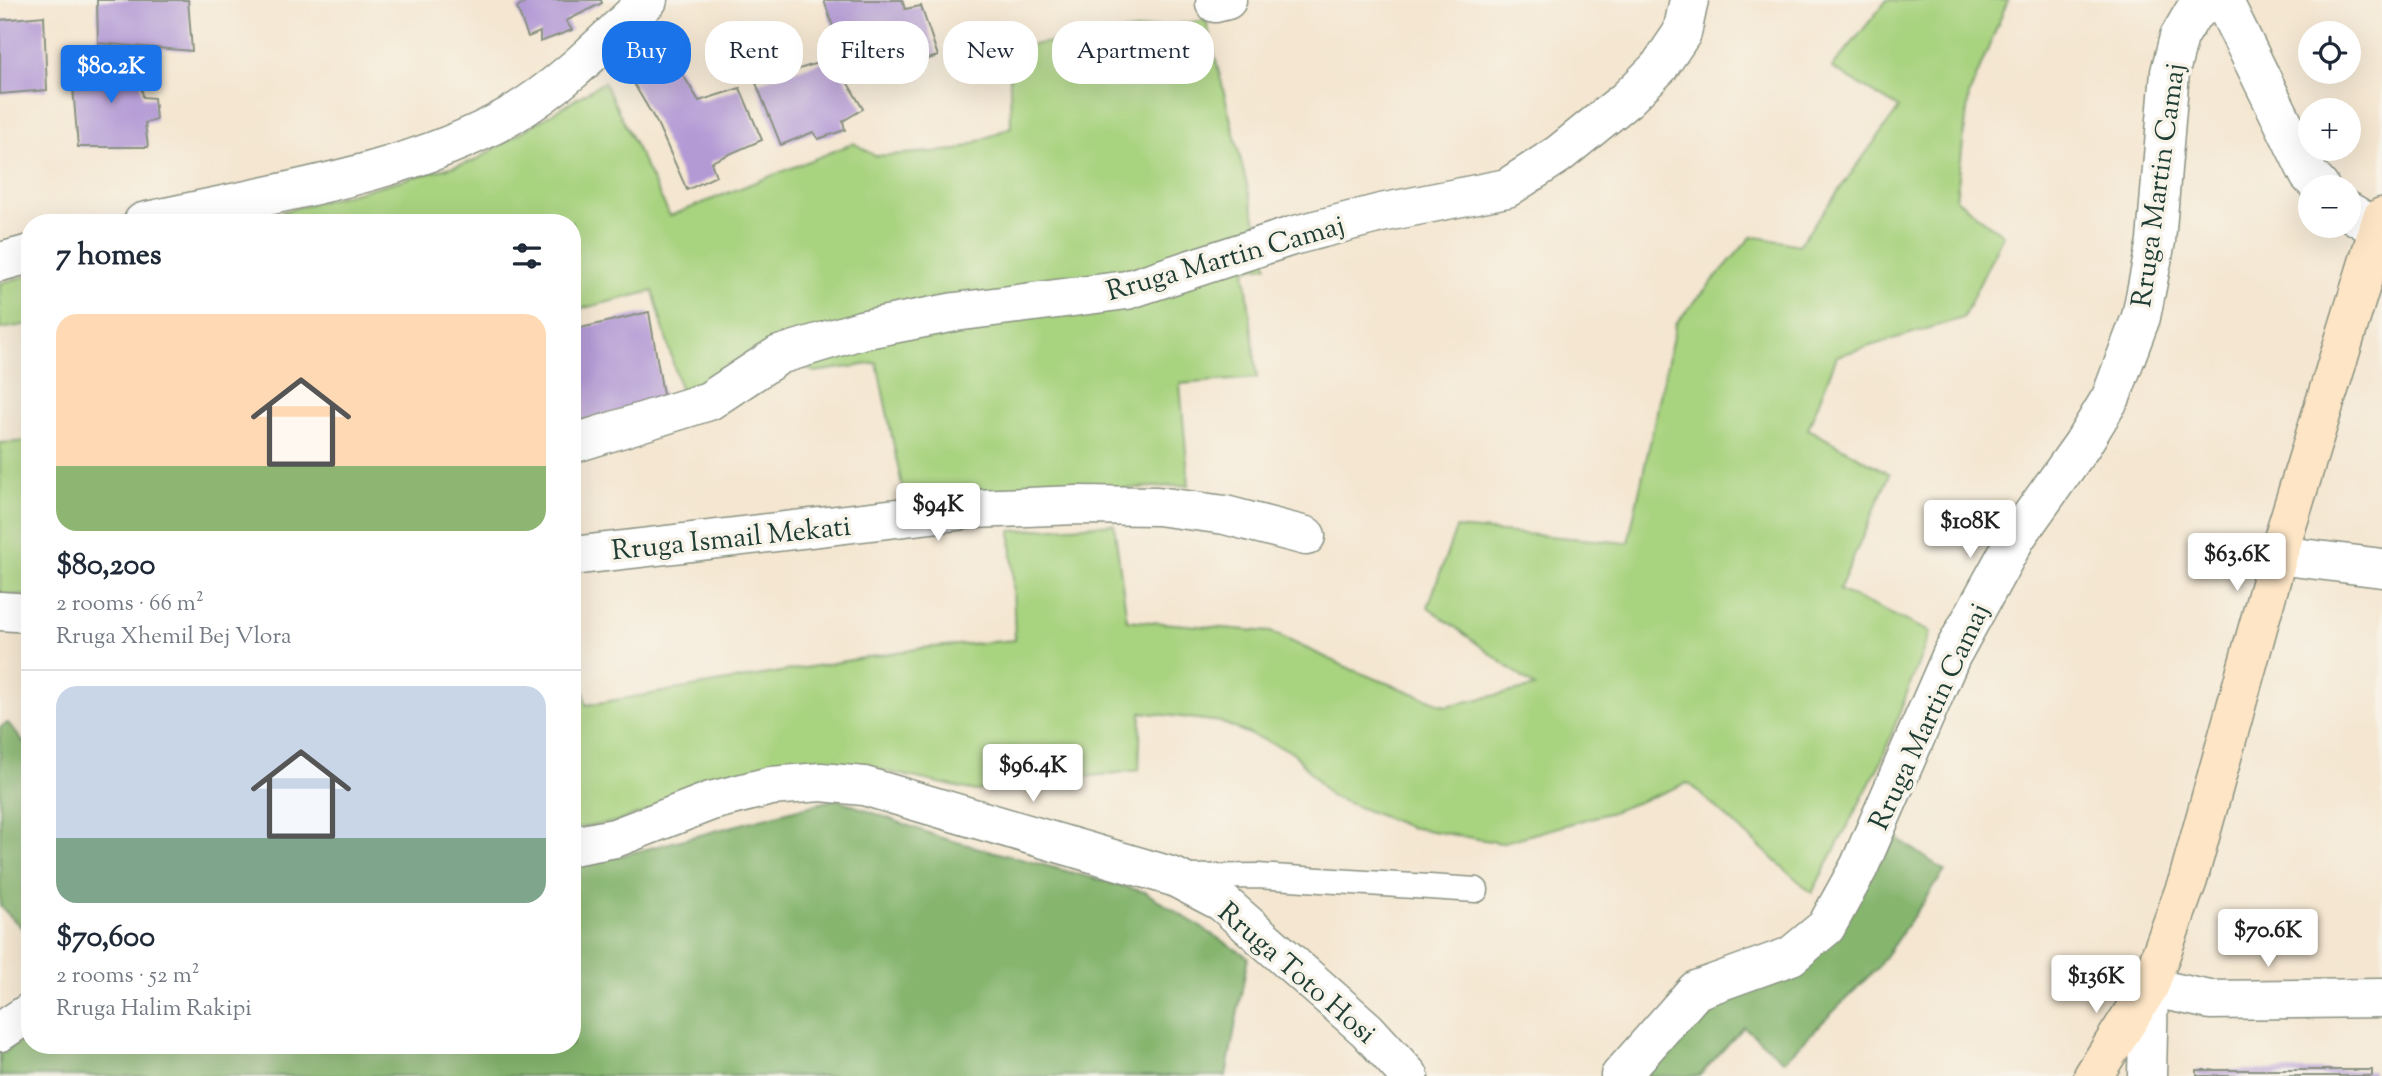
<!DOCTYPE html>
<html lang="en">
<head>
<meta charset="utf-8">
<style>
  :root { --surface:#fff; --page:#f2f2f3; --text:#1f2937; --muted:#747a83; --line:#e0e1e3; --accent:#1a73e8 }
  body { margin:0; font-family:"Sorts Mill Goudy",serif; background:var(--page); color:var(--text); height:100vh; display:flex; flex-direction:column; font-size:26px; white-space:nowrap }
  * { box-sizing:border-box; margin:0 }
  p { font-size:23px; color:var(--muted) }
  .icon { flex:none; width:38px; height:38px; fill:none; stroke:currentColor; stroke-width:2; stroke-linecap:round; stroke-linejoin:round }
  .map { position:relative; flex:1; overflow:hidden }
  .drawer { position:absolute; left:21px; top:214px; width:560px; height:840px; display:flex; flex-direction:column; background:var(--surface); border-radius:28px; box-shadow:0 7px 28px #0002 }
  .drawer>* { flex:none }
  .hud { position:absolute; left:602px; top:21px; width:665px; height:63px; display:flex; gap:14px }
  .fabs { position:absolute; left:2298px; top:21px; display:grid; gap:14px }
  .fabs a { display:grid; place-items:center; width:63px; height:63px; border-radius:50%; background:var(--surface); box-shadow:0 7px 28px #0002; font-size:35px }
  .price { position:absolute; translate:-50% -60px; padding:0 16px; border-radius:7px; background:#fff; color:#222; font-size:23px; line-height:46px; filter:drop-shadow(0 2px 4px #0008) }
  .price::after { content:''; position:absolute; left:50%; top:42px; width:21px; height:16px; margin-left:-10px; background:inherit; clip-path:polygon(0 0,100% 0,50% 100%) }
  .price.active { background:var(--accent); color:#fff }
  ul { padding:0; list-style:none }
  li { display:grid; align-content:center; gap:14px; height:371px; padding:0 35px }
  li+li { border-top:2px solid var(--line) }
  li span { display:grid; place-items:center; height:217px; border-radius:21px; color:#555 }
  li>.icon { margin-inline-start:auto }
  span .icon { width:126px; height:126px; fill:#fffc; stroke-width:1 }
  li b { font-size:30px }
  h2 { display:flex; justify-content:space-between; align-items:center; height:84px; padding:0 35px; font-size:30px }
  .pill { padding:0 24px; border-radius:28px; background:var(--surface); box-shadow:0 7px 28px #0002; font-size:24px; line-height:63px }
  .pill.active { background:var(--accent); color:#fff }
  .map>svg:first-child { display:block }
</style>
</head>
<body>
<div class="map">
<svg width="2382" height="1076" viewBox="0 0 2382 1076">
  <rect width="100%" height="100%" fill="#f7f3e8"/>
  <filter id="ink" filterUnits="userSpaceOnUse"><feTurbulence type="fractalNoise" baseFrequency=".0143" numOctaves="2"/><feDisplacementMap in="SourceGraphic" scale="14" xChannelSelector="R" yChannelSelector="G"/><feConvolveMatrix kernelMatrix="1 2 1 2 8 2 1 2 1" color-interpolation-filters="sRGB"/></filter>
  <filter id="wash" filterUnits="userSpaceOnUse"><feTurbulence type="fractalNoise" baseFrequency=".00686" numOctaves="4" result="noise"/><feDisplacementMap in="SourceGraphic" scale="28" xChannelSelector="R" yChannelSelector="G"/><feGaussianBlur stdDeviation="1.57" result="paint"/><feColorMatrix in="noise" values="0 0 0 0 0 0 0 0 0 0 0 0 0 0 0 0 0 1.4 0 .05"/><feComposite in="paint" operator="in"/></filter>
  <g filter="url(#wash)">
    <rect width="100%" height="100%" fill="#f4e6d0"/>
    <g fill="#a8d37f" stroke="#64885a" stroke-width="2">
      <polygon points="1887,0 2008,0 1969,95 1956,199 2003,235 1963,318 1837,356 1808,429 1890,474 1839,590 1930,632 1881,762 1812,893 1688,783 1612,812 1501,843 1409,827 1330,796 1293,752 1220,722 1141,712 1139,770 975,791 849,763 782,764 616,822 572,829 572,608 586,705 922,648 1015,640 1011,531 1114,524 1127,620 1271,632 1353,670 1446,706 1535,687 1428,607 1456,528 1628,543 1676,323 1752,236 1799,245 1899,108 1832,68"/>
      <polygon points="1206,20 1267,266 1245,269 1257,378 1180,384 1189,485 905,501 877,363 815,372 755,349 682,396 653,291 572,311 572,222 243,222 474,161 604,82 670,216 854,143 875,156 958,150 1011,127 1009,48"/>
      <polygon points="30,275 30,324 0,329 0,283"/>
      <polygon points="30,441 30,596 0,594 0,443"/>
    </g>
    <g fill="#86b56e" stroke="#527951" stroke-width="2">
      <polygon points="8,723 30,750 30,936 0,906 0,727"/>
      <polygon points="836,799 942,838 1145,892 1248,957 1226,1076 0,1076 0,1054 30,1035 30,1045 572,1045 572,864 616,857"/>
      <polygon points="1890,833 1945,871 1877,968 1784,1061 1744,1027 1699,1076 1638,1076 1704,1006 1779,978"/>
    </g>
    <g id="blocks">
      <g fill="#b39ad5">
        <polygon points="97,0 188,0 192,51 98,43"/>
        <polygon points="523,0 601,0 602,3 566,21 572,30 540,42 540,32 528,37 517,8 525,3"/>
        <polygon points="824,0 902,0 905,9 921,6 938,56 860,79 846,40 838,42"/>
        <polygon points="44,16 47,90 0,94 0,20"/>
        <polygon points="672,57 699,101 740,88 762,140 711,162 716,176 687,190 657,123 630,77"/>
        <polygon points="833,58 863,109 843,121 845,130 818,139 813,132 781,145 756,83"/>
        <polygon points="137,61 143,97 154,98 156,120 145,123 148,147 78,147 71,63"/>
        <polygon points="649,312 664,400 574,422 572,330"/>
        <rect x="2197" y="1070" width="175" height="6"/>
      </g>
    </g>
  </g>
  <g filter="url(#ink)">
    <use href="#blocks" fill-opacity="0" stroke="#8a9282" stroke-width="2"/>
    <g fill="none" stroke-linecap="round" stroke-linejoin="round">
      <g stroke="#8a9282" stroke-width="27">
        <polyline id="service" points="1183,877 1257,876 1476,890"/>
      </g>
      <g stroke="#8a9282" stroke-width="41">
        <g id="minor">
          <polyline points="2223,0 2309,175 2320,187"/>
          <polyline points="1215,3 1227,0"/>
          <polyline points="2348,211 2378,229"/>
          <path d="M143 222C258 196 409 175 510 116 563 85 604 42 648 0"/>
          <polyline points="0,262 30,254"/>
          <polyline points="572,444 709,401 779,355 861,330 955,312 1127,290 1292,236 1381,213 1507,188 1559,154 1627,99 1659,67 1682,33 1689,0"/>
          <polyline points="2278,555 2382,568"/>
          <polyline points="572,556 974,509 1077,505 1157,506 1225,515 1306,536"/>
          <polyline points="0,611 30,613"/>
          <polyline points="572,846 615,838 711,801 771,786 821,782 864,786 1174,877 1222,902 1367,1030 1409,1076"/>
          <polyline points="2149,987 2210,1000 2382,998"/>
          <polyline points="0,1032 30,1012"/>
          <polyline points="1620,1076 1696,990 1791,956 1826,927 1859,867 1951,656 2017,536 2082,445 2111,397 2141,317 2156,241 2170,72 2179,37 2193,13 2213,0"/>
        </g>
      </g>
      <g stroke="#8a9282" stroke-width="41">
        <polyline id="tertiary" points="2147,1076 2149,987"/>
      </g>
      <g stroke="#8a9282" stroke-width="41">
        <polyline id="secondary" points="2093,1076 2149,987 2188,880 2278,555 2382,217"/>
      </g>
      <use href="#service" stroke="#fff" stroke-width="24"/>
      <use href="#minor" stroke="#fff" stroke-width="38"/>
      <use href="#tertiary" stroke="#fff" stroke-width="38"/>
      <use href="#secondary" stroke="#fde5c5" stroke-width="38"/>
    </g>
  </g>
  <g text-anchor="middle" stroke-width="7" stroke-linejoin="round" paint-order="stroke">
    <g font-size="28" fill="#1f3d34" stroke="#f7f3e8">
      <text transform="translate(2157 185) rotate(-82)" y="10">Rruga Martin Camaj</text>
      <text transform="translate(1225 257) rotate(-16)" y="10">Rruga Martin Camaj</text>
      <text transform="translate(731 537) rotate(-6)" y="10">Rruga Ismail Mekati</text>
      <text transform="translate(1928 716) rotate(-65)" y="10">Rruga Martin Camaj</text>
      <text transform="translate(1298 972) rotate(41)" y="10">Rruga Toto Hosi</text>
    </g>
  </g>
</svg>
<div class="fabs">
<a><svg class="icon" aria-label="locate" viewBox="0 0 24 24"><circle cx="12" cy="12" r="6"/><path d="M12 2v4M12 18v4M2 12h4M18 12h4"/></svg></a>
<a>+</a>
<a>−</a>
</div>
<b class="price active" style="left:111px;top:105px">$80.2K</b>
<b class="price" style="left:938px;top:543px">$94K</b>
<b class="price" style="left:1970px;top:560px">$108K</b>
<b class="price" style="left:2237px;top:593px">$63.6K</b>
<b class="price" style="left:1033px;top:804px">$96.4K</b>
<b class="price" style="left:2268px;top:969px">$70.6K</b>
<b class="price" style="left:2096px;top:1015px">$136K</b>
<div class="hud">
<a class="pill active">Buy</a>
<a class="pill">Rent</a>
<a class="pill">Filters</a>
<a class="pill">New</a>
<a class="pill">Apartment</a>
</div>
<section class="drawer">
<h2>7 homes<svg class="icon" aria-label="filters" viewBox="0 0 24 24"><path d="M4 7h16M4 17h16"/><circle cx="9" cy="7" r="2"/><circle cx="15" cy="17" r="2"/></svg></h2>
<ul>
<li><span style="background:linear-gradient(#ffd9b3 70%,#8fb573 0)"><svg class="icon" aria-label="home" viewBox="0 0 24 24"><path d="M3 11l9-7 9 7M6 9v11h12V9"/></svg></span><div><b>$80,200</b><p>2 rooms · 66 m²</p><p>Rruga Xhemil Bej Vlora</p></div></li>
<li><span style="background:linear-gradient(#c9d6e8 70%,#7fa58c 0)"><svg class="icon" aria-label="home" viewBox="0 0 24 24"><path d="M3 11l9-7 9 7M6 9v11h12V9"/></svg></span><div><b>$70,600</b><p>2 rooms · 52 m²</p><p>Rruga Halim Rakipi</p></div></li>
</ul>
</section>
</div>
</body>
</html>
